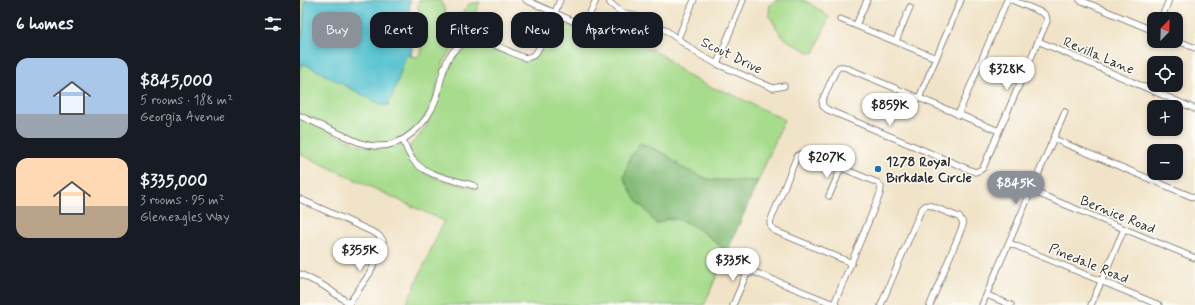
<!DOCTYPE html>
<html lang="en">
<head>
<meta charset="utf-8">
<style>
  :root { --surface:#171b24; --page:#242831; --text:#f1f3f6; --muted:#9ea1a6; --accent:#8c9099 }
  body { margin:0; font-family:Mynerve,sans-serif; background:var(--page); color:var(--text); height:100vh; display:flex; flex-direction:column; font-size:15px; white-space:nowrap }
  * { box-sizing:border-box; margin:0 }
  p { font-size:13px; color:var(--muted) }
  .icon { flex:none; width:22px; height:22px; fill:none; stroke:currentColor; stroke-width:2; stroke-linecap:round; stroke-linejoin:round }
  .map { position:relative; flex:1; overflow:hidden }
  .side { display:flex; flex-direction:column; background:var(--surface); width:300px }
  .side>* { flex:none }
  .top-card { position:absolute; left:12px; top:12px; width:380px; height:36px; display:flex; gap:8px }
  .needle { width:26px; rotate:23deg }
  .buttons { position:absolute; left:847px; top:12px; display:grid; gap:8px }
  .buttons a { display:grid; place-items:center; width:36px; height:36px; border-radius:8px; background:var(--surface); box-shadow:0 2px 6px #0003; font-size:20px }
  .price { position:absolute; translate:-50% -34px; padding:0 9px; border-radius:14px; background:#fff; color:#222; font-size:13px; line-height:26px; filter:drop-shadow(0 1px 2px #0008) }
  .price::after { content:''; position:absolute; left:50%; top:24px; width:12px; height:9px; margin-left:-6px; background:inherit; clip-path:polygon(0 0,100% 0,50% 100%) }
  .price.active { background:var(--accent); color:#fff }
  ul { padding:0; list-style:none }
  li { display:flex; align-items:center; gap:12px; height:100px; padding:0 16px }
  li span { display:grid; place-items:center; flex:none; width:112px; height:80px; border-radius:12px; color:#555 }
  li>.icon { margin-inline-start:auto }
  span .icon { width:48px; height:48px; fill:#fffc; stroke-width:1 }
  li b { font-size:17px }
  h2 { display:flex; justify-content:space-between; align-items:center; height:48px; padding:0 16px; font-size:17px }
  .pill { padding:0 14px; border-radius:12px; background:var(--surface); box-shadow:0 2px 6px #0003; font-size:14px; line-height:36px }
  .pill.active { background:var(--accent); color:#fff }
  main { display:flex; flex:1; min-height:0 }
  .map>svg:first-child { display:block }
</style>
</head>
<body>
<main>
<section class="side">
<h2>6 homes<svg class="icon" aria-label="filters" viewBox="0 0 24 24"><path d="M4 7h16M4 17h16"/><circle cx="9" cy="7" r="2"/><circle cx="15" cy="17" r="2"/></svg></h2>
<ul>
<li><span style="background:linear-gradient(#a9c7e8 70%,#9aa5b1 0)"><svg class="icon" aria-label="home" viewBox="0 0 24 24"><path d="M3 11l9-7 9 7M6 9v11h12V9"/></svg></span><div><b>$845,000</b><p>5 rooms · 188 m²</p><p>Georgia Avenue</p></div></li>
<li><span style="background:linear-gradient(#ffd9b3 60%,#b9a48a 0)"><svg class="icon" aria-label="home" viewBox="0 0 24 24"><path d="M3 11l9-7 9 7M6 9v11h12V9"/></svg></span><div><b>$335,000</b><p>3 rooms · 95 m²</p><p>Gleneagles Way</p></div></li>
</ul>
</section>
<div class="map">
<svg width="895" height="305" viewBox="0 0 895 305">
  <rect width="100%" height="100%" fill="#fdfcf7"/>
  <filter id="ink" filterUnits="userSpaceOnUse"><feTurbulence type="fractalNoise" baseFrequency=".025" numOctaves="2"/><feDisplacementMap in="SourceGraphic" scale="8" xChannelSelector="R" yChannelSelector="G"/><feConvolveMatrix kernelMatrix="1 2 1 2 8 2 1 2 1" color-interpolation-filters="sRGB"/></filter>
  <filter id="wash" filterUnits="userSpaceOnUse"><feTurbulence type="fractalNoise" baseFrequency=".012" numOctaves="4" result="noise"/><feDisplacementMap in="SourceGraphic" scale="16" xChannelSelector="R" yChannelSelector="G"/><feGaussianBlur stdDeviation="0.9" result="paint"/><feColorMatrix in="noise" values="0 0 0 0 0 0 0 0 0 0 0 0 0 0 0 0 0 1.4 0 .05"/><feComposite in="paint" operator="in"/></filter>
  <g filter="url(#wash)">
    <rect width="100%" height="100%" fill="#f1e3c7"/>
    <g fill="#a7dc8d" stroke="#69845c">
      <polygon points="0,0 5,0 3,33 0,39"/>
      <path d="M119 0H140C142 5 145 8 146 14 158 17 162 14 169 4L180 2 162 43 150 52 144 61 141 70 134 99 126 114 122 122 103 138 84 144H77L68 143 59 140 23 124 21 127C38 135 60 148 77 148 86 148 94 145 102 143 105 150 107 157 112 162 126 179 155 183 176 189L177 185 129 170 114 159 109 150 111 144 117 139 127 125 130 115 138 100 141 88 159 49 166 45 174 44H183L194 47 224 60 230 59 235 56 239 52 254 19 281 30 315 35 352 50 367 58 378 69 390 77 410 87 429 93 481 118 484 120 458 181 413 180 405 178 381 167 366 154 340 143 330 157 324 178 336 201 344 208 356 224C359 223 363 220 367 219 387 216 413 240 427 252L404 305H106L144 221 0 154V67H1L3 63 82 105H88L95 89 106 55 117 57 121 54 126 22 118 8Z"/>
      <polygon points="476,0 503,0 511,4 529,17 514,53 509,52 490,42 481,35 469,15 470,5"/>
    </g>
    <path fill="#85bc78" stroke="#587452" d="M340 143 366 154 381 167 405 178 413 180 458 181 427 252C413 240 387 216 367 219 364 220 359 223 356 224L344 208 336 201 324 178 330 157Z"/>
    <polygon fill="#57c3d0" stroke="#41777e" points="5,0 110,0 109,20 113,24 112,48 111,56 106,55 95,89 88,105 82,105 3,63 1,67 0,67 0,39 3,33"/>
  </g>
  <g filter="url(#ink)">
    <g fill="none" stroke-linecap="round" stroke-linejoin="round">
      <g stroke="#706b62" stroke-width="7">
        <g id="minor">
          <polyline points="226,0 284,26 296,0"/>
          <polyline points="780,0 854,31"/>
          <polyline points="310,3 321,12 335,16 364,29 400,55 417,64 473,88 484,86"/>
          <polyline points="540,19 636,58"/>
          <polyline points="861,19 869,0"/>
          <polyline points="556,25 567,0"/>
          <polyline points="378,38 394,0"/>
          <polyline points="876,40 895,48"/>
          <polyline points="596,41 610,7"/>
          <polyline points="738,41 895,109"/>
          <polyline points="417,64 443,0"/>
          <polyline points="619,98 661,0"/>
          <polyline points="658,115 707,0"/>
          <path d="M0 116 58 142C64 144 70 146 76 146 103 148 128 123 136 99 143 77 143 45 173 42 191 40 208 52 225 58 228 57 231 57 234 55 242 48 255 12 260 0"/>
          <polyline points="699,131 544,67 539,67 536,70 522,101 523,106 528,110 675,172 680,170 683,168 747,21 746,16 743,13 712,0"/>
          <polyline points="754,139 895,198"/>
          <path d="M103 140C106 147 108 154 113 160 125 176 156 180 175 186"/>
          <polyline points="732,191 895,258"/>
          <polyline points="529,196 541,168"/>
          <polyline points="0,199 77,234 83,240 83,245 70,273 48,305"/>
          <polyline points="709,243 859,305"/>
          <polyline points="0,274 24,286 49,303"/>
          <polyline points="687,295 711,305"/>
          <polyline points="534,304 580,194 581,187 578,183 506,153 501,154 497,156 470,222 471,227 475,231 552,263"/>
          <polyline points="433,305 446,275 454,272 536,305"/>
          <polyline points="581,305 621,210 625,206 629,205 659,217 662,221 663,225 630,305"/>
          <polyline points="682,305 765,112"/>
          <polyline points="791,305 824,229"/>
        </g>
      </g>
      <use href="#minor" stroke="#fff" stroke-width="5.5"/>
    </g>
  </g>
  <circle fill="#1f6fb2" stroke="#fdfcf7" stroke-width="1.5" cx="578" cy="169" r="4"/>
  <g text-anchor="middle" stroke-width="3" stroke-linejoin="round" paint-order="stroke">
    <g font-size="14" fill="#2b2b2b" stroke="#fdfcf7">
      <text transform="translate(432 55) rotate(26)" y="5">Scout Drive</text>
      <text transform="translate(799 55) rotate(23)" y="5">Revilla Lane</text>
      <text transform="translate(818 214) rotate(22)" y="5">Bernice Road</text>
      <text transform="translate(789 263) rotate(22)" y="5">Pinedale Road</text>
    </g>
    <g font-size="14" font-weight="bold" fill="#2b2b2b" stroke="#fdfcf7" text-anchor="start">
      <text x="586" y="166">1278 Royal<tspan x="586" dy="16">Birkdale Circle</tspan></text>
    </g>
  </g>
</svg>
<div class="buttons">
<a><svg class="needle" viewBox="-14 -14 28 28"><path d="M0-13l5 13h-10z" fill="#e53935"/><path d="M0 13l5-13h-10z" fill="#9ea1a6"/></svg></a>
<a><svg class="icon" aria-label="locate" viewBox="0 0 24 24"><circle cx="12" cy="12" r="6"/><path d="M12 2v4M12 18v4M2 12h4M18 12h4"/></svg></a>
<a>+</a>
<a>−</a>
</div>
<b class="price" style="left:707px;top:91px">$328K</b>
<b class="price" style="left:590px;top:127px">$859K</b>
<b class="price" style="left:527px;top:179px">$207K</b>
<b class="price active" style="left:716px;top:205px">$845K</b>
<b class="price" style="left:60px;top:272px">$355K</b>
<b class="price" style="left:433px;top:282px">$335K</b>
<div class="top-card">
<a class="pill active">Buy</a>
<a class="pill">Rent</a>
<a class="pill">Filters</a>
<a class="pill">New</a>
<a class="pill">Apartment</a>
</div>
</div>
</main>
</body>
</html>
